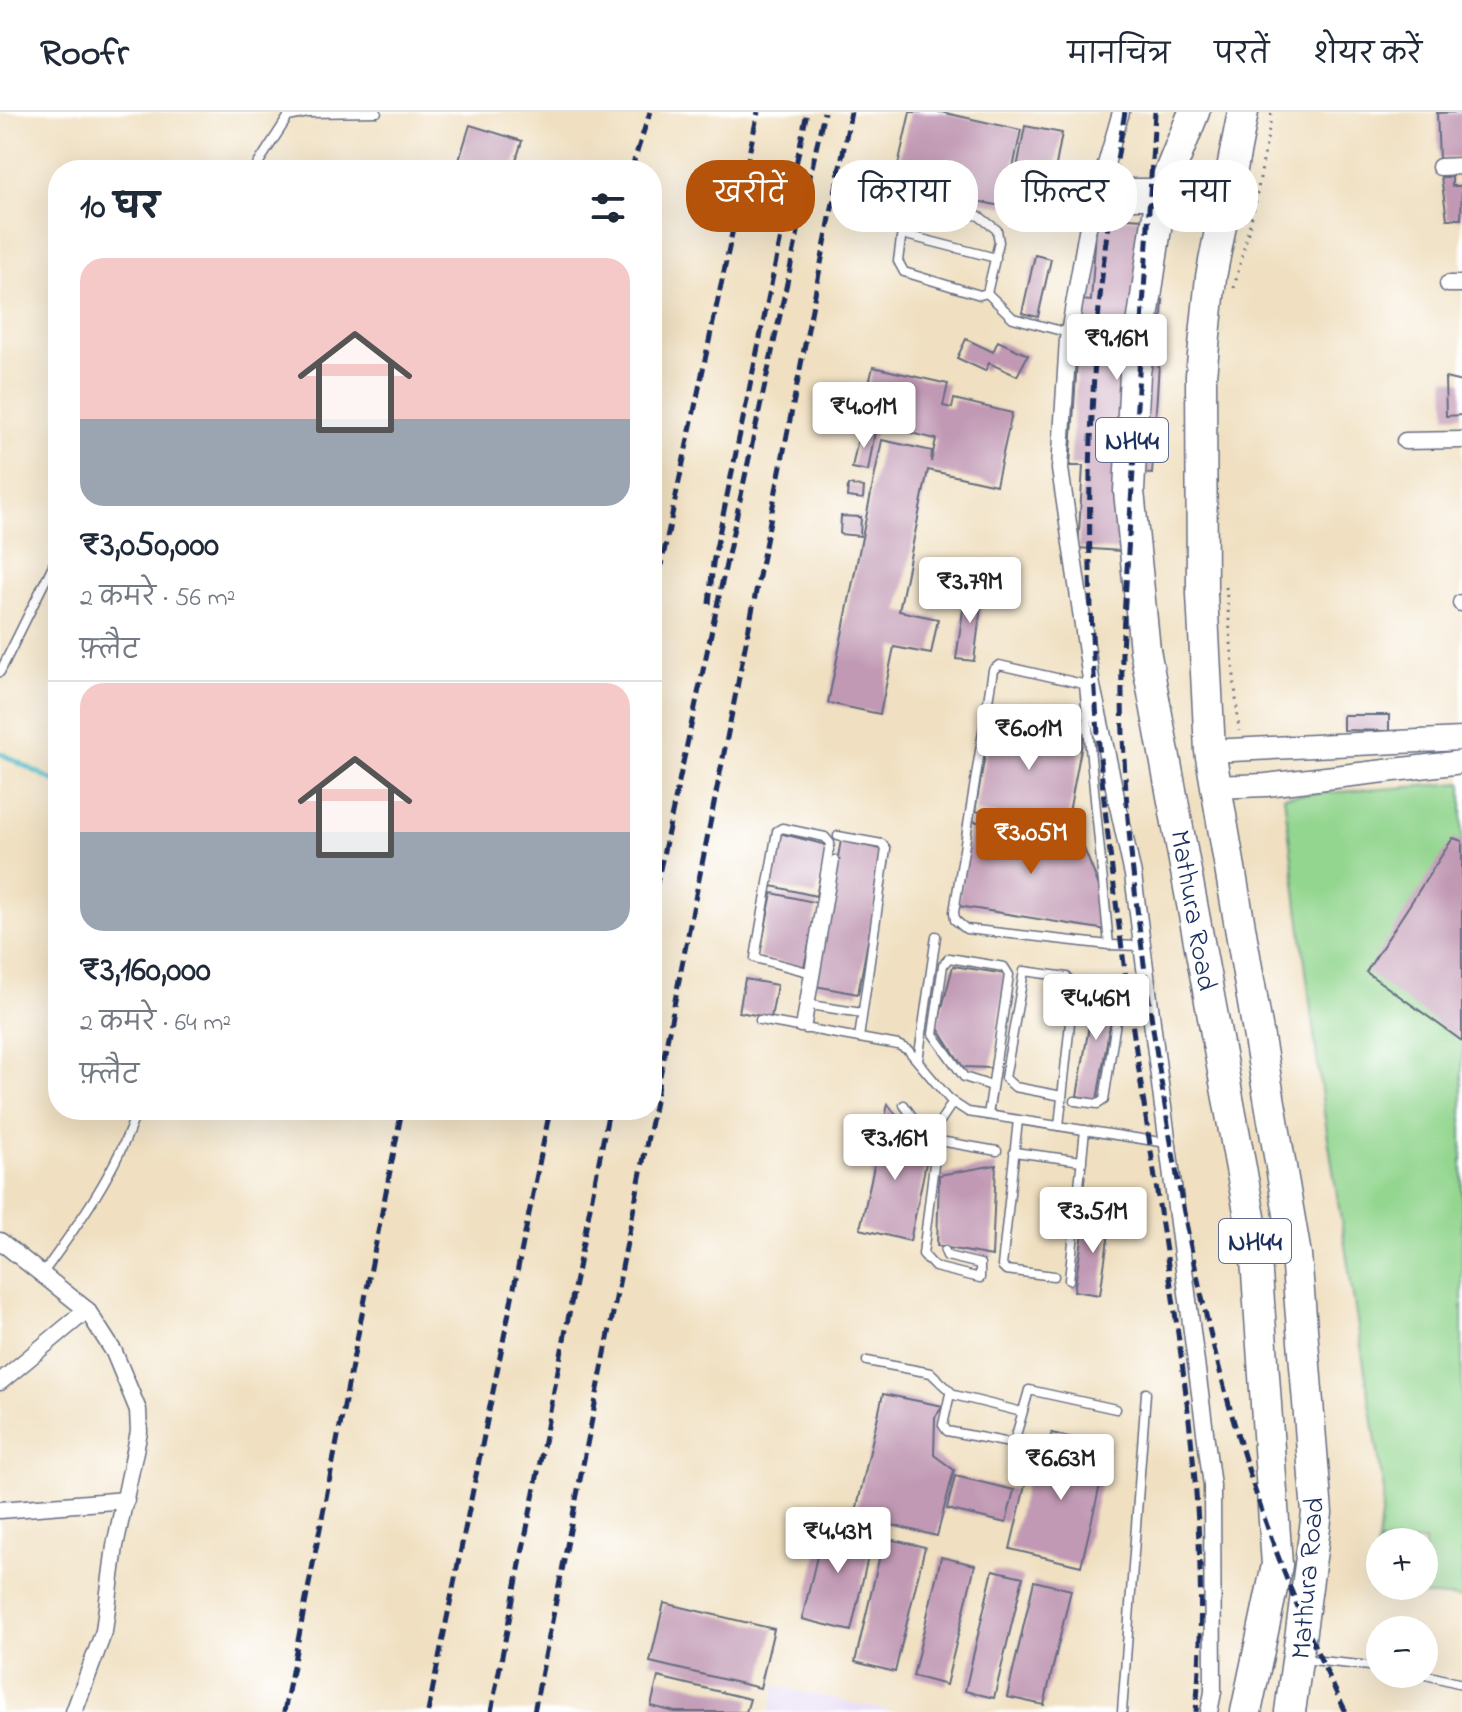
<!DOCTYPE html>
<html lang="hi">
<head>
<meta charset="utf-8">
<style>
  :root { --surface:#fff; --page:#f2f2f3; --text:#1f2937; --muted:#747a83; --line:#e0e1e3; --accent:#b45309 }
  body { margin:0; font-family:"Indie Flower","Playpen Sans Deva",sans-serif; background:var(--page); color:var(--text); height:100vh; display:flex; flex-direction:column; font-size:30px; white-space:nowrap }
  * { box-sizing:border-box; margin:0 }
  p { font-size:26px; color:var(--muted) }
  .icon { flex:none; width:44px; height:44px; fill:none; stroke:currentColor; stroke-width:2; stroke-linecap:round; stroke-linejoin:round }
  .map { position:relative; flex:1; overflow:hidden }
  .sheet { position:absolute; left:48px; top:48px; width:614px; height:960px; display:flex; flex-direction:column; background:var(--surface); border-radius:32px; box-shadow:0 8px 32px #0002 }
  .sheet>* { flex:none }
  .banner { position:absolute; left:686px; top:48px; width:656px; height:72px; display:flex; gap:16px }
  .fabs { position:absolute; left:1366px; top:1416px; display:grid; gap:16px }
  .fabs a { display:grid; place-items:center; width:72px; height:72px; border-radius:50%; background:var(--surface); box-shadow:0 8px 32px #0002; font-size:40px }
  .price { position:absolute; translate:-50% -68px; padding:0 18px; border-radius:8px; background:#fff; color:#222; font-size:26px; line-height:52px; filter:drop-shadow(0 2px 4px #0008) }
  .price::after { content:''; position:absolute; left:50%; top:48px; width:24px; height:18px; margin-left:-12px; background:inherit; clip-path:polygon(0 0,100% 0,50% 100%) }
  .price.selected { background:var(--accent); color:#fff }
  ul { padding:0; list-style:none }
  li { display:grid; align-content:center; gap:16px; height:424px; padding:0 32px }
  li+li { border-top:2px solid var(--line) }
  li span { display:grid; place-items:center; height:248px; border-radius:24px; color:#555 }
  li>.icon { margin-inline-start:auto }
  span .icon { width:144px; height:144px; fill:#fffc; stroke-width:1 }
  li b { font-size:34px }
  h2 { display:flex; justify-content:space-between; align-items:center; height:96px; padding:0 32px; font-size:34px }
  .pill { padding:0 28px; border-radius:32px; background:var(--surface); box-shadow:0 8px 32px #0002; font-size:28px; line-height:72px }
  .pill.selected { background:var(--accent); color:#fff }
  header { display:flex; align-items:center; gap:48px; box-sizing:border-box; height:112px; padding:0 40px; background:var(--surface); border-bottom:2px solid var(--line) }
  header strong { font-size:38px }
  nav { display:flex; gap:44px; margin-inline-start:auto; font-size:28px }
  .map>svg:first-child { display:block }
</style>
</head>
<body>
<header>
<strong>Roofr</strong>
<nav><a>मानचित्र</a><a>परतें</a><a>शेयर करें</a></nav>
</header>
<div class="map">
<svg width="1462" height="1600" viewBox="0 0 1462 1600">
  <rect width="100%" height="100%" fill="#fff"/>
  <filter id="ink" filterUnits="userSpaceOnUse"><feTurbulence type="fractalNoise" baseFrequency=".0125" numOctaves="2"/><feDisplacementMap in="SourceGraphic" scale="16" xChannelSelector="R" yChannelSelector="G"/><feConvolveMatrix kernelMatrix="1 2 1 2 8 2 1 2 1" color-interpolation-filters="sRGB"/></filter>
  <filter id="wash" filterUnits="userSpaceOnUse"><feTurbulence type="fractalNoise" baseFrequency=".006" numOctaves="4" result="noise"/><feDisplacementMap in="SourceGraphic" scale="32" xChannelSelector="R" yChannelSelector="G"/><feGaussianBlur stdDeviation="1.8" result="paint"/><feColorMatrix in="noise" values="0 0 0 0 0 0 0 0 0 0 0 0 0 0 0 0 0 1.4 0 .05"/><feComposite in="paint" operator="in"/></filter>
  <g filter="url(#wash)">
    <rect width="100%" height="100%" fill="#f0e0c1"/>
    <polygon fill="#e1d4f4" points="776,1574 892,1600 770,1600"/>
    <path fill="#93d68f" stroke="#578276" stroke-width="2" fill-rule="evenodd" d="M1462 671V1486L1372 1480 1384 1379 1324 1001 1284 684ZM1380 1430H1424V1474H1380Z"/>
    <g fill="none" stroke-linecap="round" stroke-linejoin="round">
      <polyline stroke="#4ebaca" stroke-width="5" points="0,641 58,671"/>
    </g>
    <g id="blocks">
      <g fill="#c199b4">
        <polygon points="910,0 941,0 1021,18 1005,95 894,71"/>
        <polygon points="1462,0 1462,46 1439,47 1437,1"/>
        <polygon points="470,13 522,29 513,58 456,58"/>
        <polygon points="1025,14 1062,21 1054,64 1017,56"/>
        <polygon points="1441,65 1452,65 1452,74 1462,74 1461,107 1447,107"/>
        <polygon points="1015,73 1060,82 1055,106 1011,98"/>
        <polygon points="1097,104 1159,108 1154,187 1163,188 1152,362 1140,361 1135,440 1078,436 1083,354 1070,354 1081,188 1091,189"/>
        <polygon points="1035,143 1051,147 1038,205 1022,201"/>
        <polygon points="966,227 993,240 998,229 1028,243 1017,264 989,251 985,259 957,246"/>
        <polygon points="873,255 948,272 943,294 952,296 954,287 1012,301 996,373 928,358 899,499 938,507 931,542 894,535 880,602 828,591 882,328 932,339 931,350 936,327 860,309"/>
        <polygon points="1445,266 1462,270 1462,303 1446,304"/>
        <polygon points="860,316 875,319 868,359 852,356"/>
        <polygon points="848,373 864,375 863,387 847,385"/>
        <polygon points="841,404 861,405 860,424 840,422"/>
        <polygon points="966,477 983,479 974,549 956,547"/>
        <polygon points="1343,603 1389,603 1389,619 1343,618"/>
        <polygon points="992,604 1084,621 1066,716 975,699"/>
        <polygon points="971,709 1079,724 1101,779 1107,818 958,794"/>
        <polygon points="779,721 827,733 816,784 767,773"/>
        <polygon points="1453,726 1462,729 1462,929 1366,860"/>
        <polygon points="841,728 885,738 858,882 815,874"/>
        <polygon points="772,781 818,791 804,855 759,846"/>
        <polygon points="953,854 1006,862 991,956 963,955 937,915"/>
        <polygon points="745,867 777,873 771,906 739,900"/>
        <polygon points="1096,873 1116,877 1097,988 1077,984"/>
        <polygon points="888,992 927,1046 910,1129 860,1117"/>
        <polygon points="996,1053 992,1144 937,1134 939,1063"/>
        <polygon points="1086,1102 1111,1106 1100,1183 1074,1179"/>
        <polygon points="883,1282 943,1294 935,1305 934,1343 954,1358 937,1424 855,1404"/>
        <polygon points="1052,1321 1109,1335 1081,1454 1010,1437 1027,1365 1041,1369"/>
        <polygon points="955,1364 1014,1378 1006,1411 947,1397"/>
        <polygon points="826,1407 874,1419 851,1519 802,1507"/>
        <polygon points="884,1426 925,1435 895,1560 855,1550"/>
        <polygon points="941,1445 975,1453 946,1573 913,1564"/>
        <polygon points="993,1458 1023,1465 994,1586 965,1579"/>
        <polygon points="1034,1469 1071,1478 1044,1593 1007,1585"/>
        <polygon points="664,1491 774,1517 760,1576 650,1550"/>
        <polygon points="658,1565 750,1587 746,1600 675,1600 651,1594"/>
      </g>
    </g>
  </g>
  <g filter="url(#ink)">
    <use href="#blocks" fill-opacity="0" stroke="#666d81" stroke-width="2"/>
    <g fill="none" stroke-linecap="round" stroke-linejoin="round">
      <g stroke="#666d81" stroke-width="11">
        <g id="lane">
          <polyline points="254,58 288,5 308,1 377,0"/>
          <polygon points="918,90 979,104 997,118 999,130 987,181 980,183 904,160 898,149 905,97"/>
          <polyline points="902,122 996,146"/>
          <polyline points="987,181 1013,206 1069,221"/>
          <polyline points="0,560 58,443"/>
          <polyline points="1084,573 1109,833 966,817 955,808 954,800 993,558 999,553 1092,574"/>
          <polyline points="988,598 1086,617"/>
          <polyline points="838,724 882,732 886,737 859,926"/>
          <polyline points="1109,833 1142,834"/>
          <polyline points="810,893 862,901"/>
          <polyline points="760,908 898,933 908,938 951,989 968,1000 1167,1031"/>
          <polyline points="800,916 830,731 825,725 782,716 777,719 755,846 808,860"/>
          <polyline points="806,917 835,748"/>
          <polyline points="918,949 936,824"/>
          <polyline points="1075,989 1098,992 1104,988 1119,890 1125,884 1148,884"/>
          <polyline points="904,993 928,1027 997,1039"/>
          <polyline points="988,1003 1009,863 1004,855 949,846 943,853 933,922 964,965 992,974"/>
          <polyline points="1018,1008 1002,1154 1006,1158 1054,1164"/>
          <polyline points="1059,1014 1074,873 1067,865 1024,859 1005,966 1015,975 1062,984"/>
          <polyline points="1014,1040 1082,1049"/>
          <polyline points="945,1139 947,1144 980,1152 980,1166 935,1155 923,1142 939,1011 953,990"/>
          <path d="M43 1161C80 1110 117 1058 137 998"/>
          <polyline points="1069,1168 1085,1018"/>
          <polyline points="867,1249 931,1261 954,1283 1022,1300"/>
          <polyline points="950,1282 943,1313 947,1319 1010,1331 1015,1327 1029,1278 1116,1297"/>
          <polyline points="1301,1547 1380,1555"/>
          <polyline points="1422,1562 1462,1572"/>
          <polyline points="1122,1600 1146,1281"/>
        </g>
      </g>
      <g stroke="#666d81" stroke-width="19">
        <g id="street">
          <polyline points="1121,0 1087,119 1068,227 1060,357 1092,574 1133,763 1212,1374 1213,1580 1209,1600"/>
          <polyline points="1440,55 1462,54"/>
          <polyline points="1448,172 1462,172"/>
          <polyline points="1405,329 1462,328"/>
          <polyline points="1461,491 1462,491"/>
          <polyline points="0,1129 87,1198 114,1240 138,1298 139,1320 115,1434 104,1519 74,1600"/>
          <polyline points="0,1270 87,1198"/>
          <polyline points="0,1398 126,1388"/>
        </g>
      </g>
      <g stroke="#666d81" stroke-width="25">
        <g id="secondary">
          <polyline points="1210,639 1462,627"/>
          <polyline points="1215,675 1266,673 1462,650"/>
        </g>
      </g>
      <g stroke="#666d81" stroke-width="33">
        <g id="highway">
          <polyline points="1194,0 1161,82 1135,261 1129,379 1145,538 1255,1132 1277,1453 1246,1600"/>
          <polyline points="1243,0 1211,165 1201,263 1202,482 1210,639 1296,1143 1317,1401 1290,1600"/>
          <polyline points="1097,82 1161,82"/>
        </g>
      </g>
      <g stroke="#666d81" stroke-width="3" stroke-dasharray="2 6" stroke-linecap="butt">
        <polyline points="1234,176 1256,88 1272,0"/>
        <polyline points="1226,475 1239,619"/>
      </g>
      <use href="#lane" stroke="#fff" stroke-width="8"/>
      <use href="#street" stroke="#fff" stroke-width="16"/>
      <use href="#secondary" stroke="#fff" stroke-width="22"/>
      <use href="#highway" stroke="#fff" stroke-width="30"/>
      <g stroke="#1b2f5e" stroke-width="5" stroke-dasharray="12 6" stroke-linecap="butt">
        <path d="M1125 0C1081 248 1080 499 1111 749 1126 877 1146 1006 1165 1133 1189 1292 1210 1439 1196 1600"/>
        <path d="M1155 0 1122 538C1120 668 1135 794 1154 923 1188 1155 1239 1389 1346 1600"/>
        <polyline points="631,58 650,0"/>
        <polyline points="709,492 713,451 807,0"/>
        <polyline points="652,496 758,0"/>
        <polyline points="652,794 824,0"/>
        <polyline points="284,1600 402,998"/>
        <polyline points="428,1600 550,998"/>
        <polyline points="491,1600 609,998"/>
        <polyline points="534,1600 851,0"/>
      </g>
    </g>
  </g>
  <g text-anchor="middle" stroke-width="7" stroke-linejoin="round" paint-order="stroke">
    <g fill="#fff" stroke="#5f6d8e" stroke-width="2">
      <rect x="1096" y="306" width="72" height="44" rx="6"/>
      <rect x="1219" y="1107" width="72" height="44" rx="6"/>
    </g>
    <g font-size="26" font-weight="bold" fill="#1b2f5e">
      <text x="1132" y="337">NH44</text>
      <text x="1255" y="1138">NH44</text>
    </g>
    <g font-size="28" fill="#1b2f5e" stroke="#fff">
      <text transform="translate(1195 798) rotate(80)" y="10">Mathura Road</text>
      <text transform="translate(1306 1466) rotate(-85)" y="10">Mathura Road</text>
    </g>
  </g>
</svg>
<div class="fabs">
<a>+</a>
<a>−</a>
</div>
<b class="price" style="left:1117px;top:270px">₹9.16M</b>
<b class="price" style="left:864px;top:338px">₹4.01M</b>
<b class="price" style="left:970px;top:513px">₹3.79M</b>
<b class="price" style="left:1029px;top:660px">₹6.01M</b>
<b class="price selected" style="left:1031px;top:764px">₹3.05M</b>
<b class="price" style="left:1096px;top:930px">₹4.46M</b>
<b class="price" style="left:895px;top:1070px">₹3.16M</b>
<b class="price" style="left:1093px;top:1143px">₹3.51M</b>
<b class="price" style="left:1061px;top:1390px">₹6.63M</b>
<b class="price" style="left:838px;top:1463px">₹4.43M</b>
<div class="banner">
<a class="pill selected">खरीदें</a>
<a class="pill">किराया</a>
<a class="pill">फ़िल्टर</a>
<a class="pill">नया</a>
</div>
<section class="sheet">
<h2>10 घर<svg class="icon" aria-label="filters" viewBox="0 0 24 24"><path d="M4 7h16M4 17h16"/><circle cx="9" cy="7" r="2"/><circle cx="15" cy="17" r="2"/></svg></h2>
<ul>
<li><span style="background:linear-gradient(#f6c9c9 65%,#9aa5b1 0)"><svg class="icon" aria-label="home" viewBox="0 0 24 24"><path d="M3 11l9-7 9 7M6 9v11h12V9"/></svg></span><div><b>₹3,050,000</b><p>2 कमरे · 56 m²</p><p>फ़्लैट</p></div></li>
<li><span style="background:linear-gradient(#f6c9c9 60%,#9aa5b1 0)"><svg class="icon" aria-label="home" viewBox="0 0 24 24"><path d="M3 11l9-7 9 7M6 9v11h12V9"/></svg></span><div><b>₹3,160,000</b><p>2 कमरे · 64 m²</p><p>फ़्लैट</p></div></li>
</ul>
</section>
</div>
</body>
</html>
